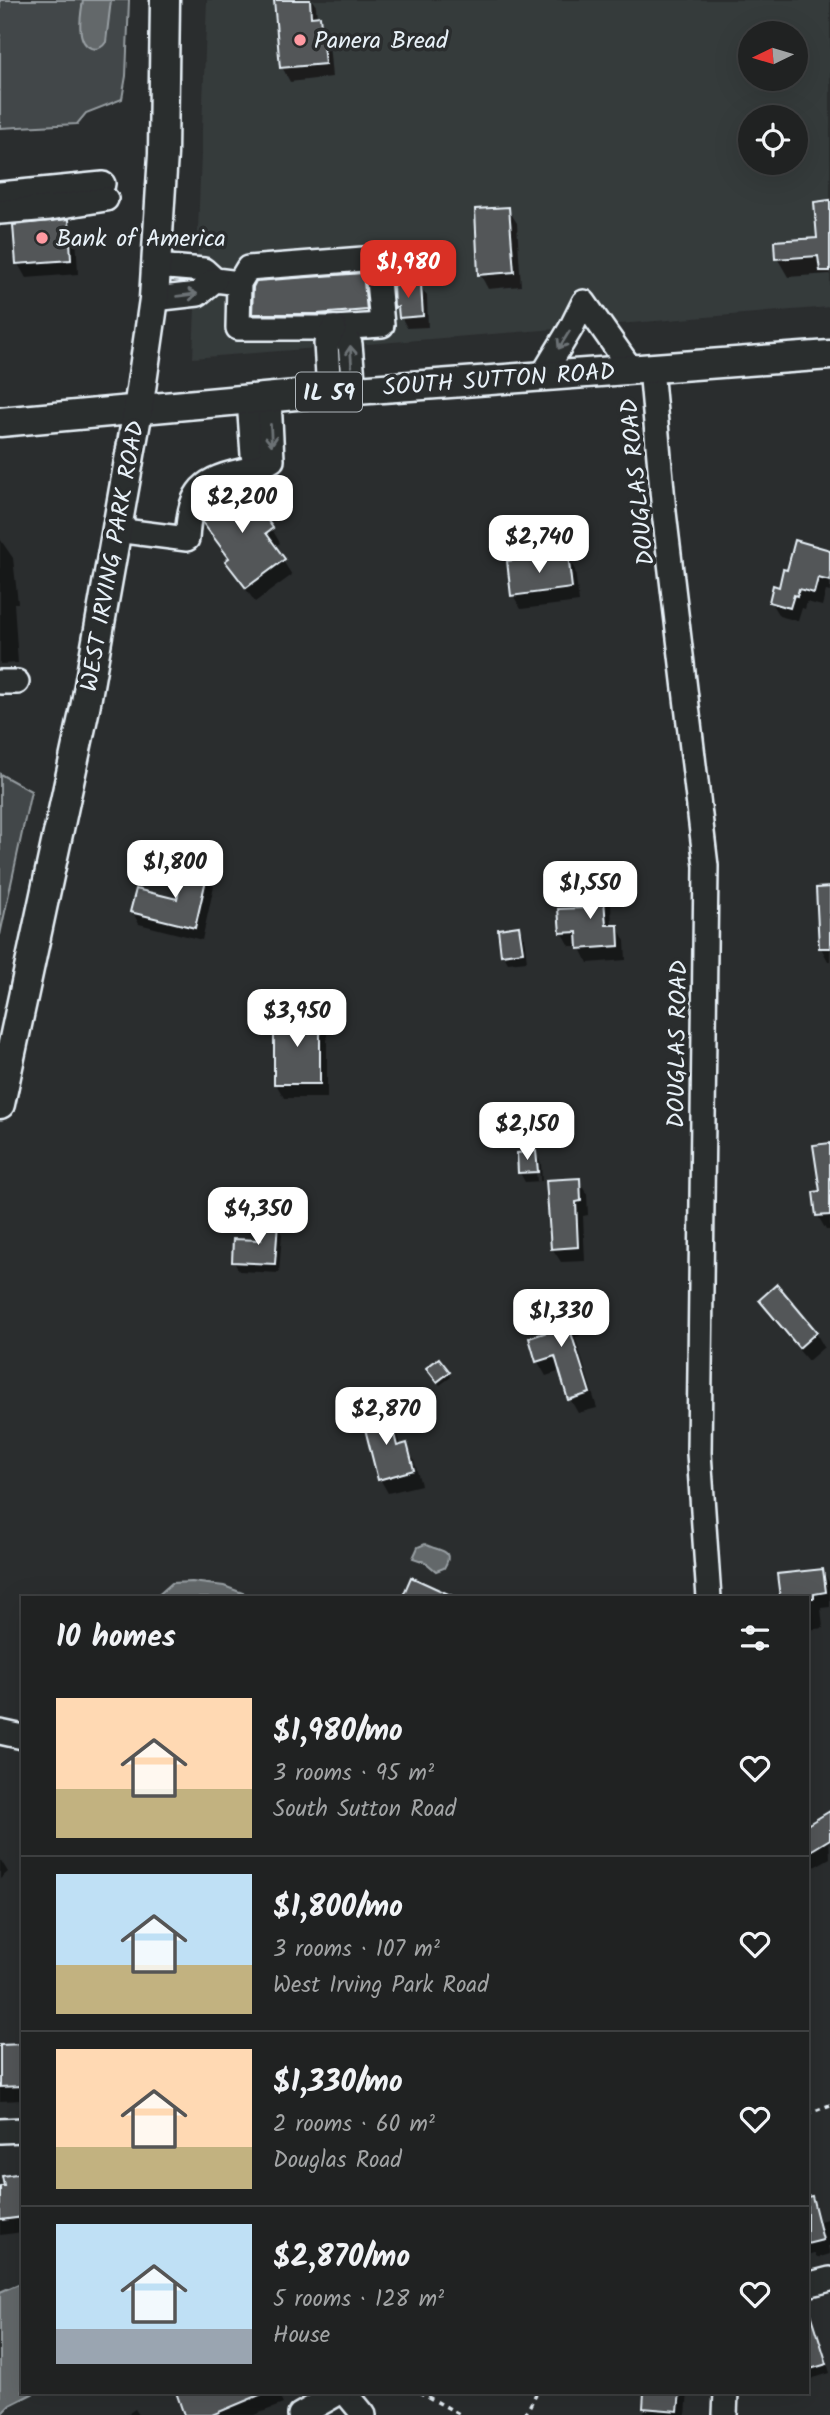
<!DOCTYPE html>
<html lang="en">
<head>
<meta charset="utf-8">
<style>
  :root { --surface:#202222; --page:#282a2a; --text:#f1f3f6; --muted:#a2a4a5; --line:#3d3f40; --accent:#d93025 }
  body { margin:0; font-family:Kalam,sans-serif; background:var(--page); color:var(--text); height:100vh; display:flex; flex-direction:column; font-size:26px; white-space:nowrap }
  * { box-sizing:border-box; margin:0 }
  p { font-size:23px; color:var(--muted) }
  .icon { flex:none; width:38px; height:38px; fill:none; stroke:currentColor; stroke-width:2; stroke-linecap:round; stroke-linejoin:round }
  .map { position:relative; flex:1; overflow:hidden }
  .panel { position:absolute; left:21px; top:1596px; width:788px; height:798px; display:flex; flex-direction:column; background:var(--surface); border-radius:0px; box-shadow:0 7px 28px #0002,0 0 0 2px var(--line) }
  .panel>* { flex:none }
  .needle { width:46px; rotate:265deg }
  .tools { position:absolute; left:738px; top:21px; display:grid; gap:14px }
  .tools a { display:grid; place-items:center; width:70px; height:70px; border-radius:50%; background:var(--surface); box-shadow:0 7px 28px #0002,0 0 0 2px var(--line); font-size:35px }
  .price { position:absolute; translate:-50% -60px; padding:0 16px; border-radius:14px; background:#fff; color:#222; font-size:23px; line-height:46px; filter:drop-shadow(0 2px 4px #0008) }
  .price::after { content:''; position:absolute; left:50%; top:42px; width:21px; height:16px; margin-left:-10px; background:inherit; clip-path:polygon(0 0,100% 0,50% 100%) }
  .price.selected { background:var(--accent); color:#fff }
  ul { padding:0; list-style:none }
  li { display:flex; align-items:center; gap:21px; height:175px; padding:0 35px }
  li+li { border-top:2px solid var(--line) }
  li span { display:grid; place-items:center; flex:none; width:196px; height:140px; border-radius:0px; color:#555 }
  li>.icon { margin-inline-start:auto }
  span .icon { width:84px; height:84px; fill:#fffc; stroke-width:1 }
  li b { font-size:30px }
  h2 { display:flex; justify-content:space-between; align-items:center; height:84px; padding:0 35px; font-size:30px }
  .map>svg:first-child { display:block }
</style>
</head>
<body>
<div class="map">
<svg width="830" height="2415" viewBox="0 0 830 2415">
  <rect width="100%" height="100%" fill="#2a2d2e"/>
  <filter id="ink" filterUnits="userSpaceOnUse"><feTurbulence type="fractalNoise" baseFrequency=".0143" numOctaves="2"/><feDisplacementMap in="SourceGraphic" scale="14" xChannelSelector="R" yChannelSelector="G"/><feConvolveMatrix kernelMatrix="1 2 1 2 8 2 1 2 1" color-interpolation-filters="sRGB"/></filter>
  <g filter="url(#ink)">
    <path fill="#363a3b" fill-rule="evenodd" d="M207 0H830V307L193 358ZM751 33H796V79H751ZM751 117H796V163H751Z"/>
    <g fill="#424648" stroke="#959ca0" stroke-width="2">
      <polygon points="0,0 129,0 126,76 122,99 86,113 77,124 0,128"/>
      <polygon points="0,774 31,791 0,935"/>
    </g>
    <g fill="#63686b" stroke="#989fa3" stroke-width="2">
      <path d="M111 0 106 42C102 48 98 50 91 48 75 42 81 13 83 0Z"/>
      <path d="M425 1544C438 1552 456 1548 444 1568L436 1571 425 1562 413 1558 418 1547Z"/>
      <polygon points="192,1582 224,1586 256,1598 155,1598 172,1583"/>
      <polygon points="23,2282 23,2392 36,2392 10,2405 0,2415 0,2292"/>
    </g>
    <g fill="#0007" fill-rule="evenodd">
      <polygon points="275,0 312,0 316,6 317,18 319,18 328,32 332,77 290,82 282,67"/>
      <polygon points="830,202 830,274 788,277 777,258 819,239"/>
      <polygon points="508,209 517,223 521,286 488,289 480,274"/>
      <polygon points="68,221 76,235 78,274 26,278 18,264 15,227"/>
      <polygon points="362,275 368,314 320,318 256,318 254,314"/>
      <polygon points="420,285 427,296 428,327 407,328 396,307"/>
      <polygon points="204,523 272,529 280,543 274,547 292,575 255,602 236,575 227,561 230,560"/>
      <polygon points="0,539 13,558 18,603 14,603 18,663 0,664"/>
      <polygon points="830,551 830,592 826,591 822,606 807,602 805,609 802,608 798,621 779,616 770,601 780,589"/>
      <polygon points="567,556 575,570 579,602 521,609 513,595"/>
      <polygon points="206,873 214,886 202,940 139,924 132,911 178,901"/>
      <polygon points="603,889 611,903 612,927 617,926 625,941 626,960 588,963 580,946 570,946 562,932"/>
      <polygon points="830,889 830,961 828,961 820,946"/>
      <polygon points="519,928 524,937 527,961 508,963 503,954"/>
      <polygon points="319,1014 327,1029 327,1098 284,1098 276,1084"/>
      <polygon points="830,1144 830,1230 826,1230 818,1216"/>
      <path d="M535 1153 541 1163 542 1181 525 1182 520 1173ZM535 1161H539L540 1181H537Z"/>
      <polygon points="579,1180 587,1194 588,1215 583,1216 585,1261 561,1262 552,1248"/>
      <polygon points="276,1225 282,1234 279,1273 239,1271 234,1262 262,1242"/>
      <polygon points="777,1287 816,1333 824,1347 808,1361 769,1315 761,1301"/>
      <polygon points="565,1302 573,1316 580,1336 575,1337 597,1408 578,1413 570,1399 561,1371 546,1376 538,1362 531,1339 552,1332"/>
      <polygon points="430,1373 449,1373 451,1377 440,1385"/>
      <polygon points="387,1412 395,1426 400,1447 406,1445 414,1460 421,1485 388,1493 380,1479"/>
      <polygon points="823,1571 830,1584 830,1607 821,1608 823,1628 807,1630 807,1598"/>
      <polygon points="828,1814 830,1858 807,1871 807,1827"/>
      <polygon points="0,1859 8,1872 0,1879"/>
      <polygon points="0,2046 23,2046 23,2100 0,2101"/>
      <polygon points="23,2175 23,2232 0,2235 0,2188 5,2187"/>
      <polygon points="807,2208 813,2223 830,2218 830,2246 828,2246 830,2254 817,2258 814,2253 807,2255"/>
      <polygon points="816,2333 821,2342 830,2373 807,2380 807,2335"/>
      <polygon points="178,2392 296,2392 280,2398 283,2404 254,2415 186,2415"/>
      <polygon points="646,2392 688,2392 686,2415 644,2415"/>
      <polygon points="135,2409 139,2415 126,2415"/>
    </g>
    <g fill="#535759" stroke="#e8f1f8" stroke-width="2">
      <polygon points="274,0 310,0 311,17 320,16 325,64 280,68"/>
      <polygon points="830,200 830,271 820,271 818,256 775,259 774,241 817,238 814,202"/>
      <polygon points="509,207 514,272 478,275 475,209"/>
      <polygon points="69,219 71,260 16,264 13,225"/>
      <polygon points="363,273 367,310 317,314 252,314 253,287 256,281"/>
      <polygon points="421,284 423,316 399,318 398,307 394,308 393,285"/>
      <polygon points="242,485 273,528 266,533 285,559 246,588 225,561 229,558 203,523 206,506 214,496"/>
      <polygon points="795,540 830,550 830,581 818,578 814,593 799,589 797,596 794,595 790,608 769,602 773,585 779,587 783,569 787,570"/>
      <polygon points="568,554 572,588 511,596 507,561"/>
      <polygon points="184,866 208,871 195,928 130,912 136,889 177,899"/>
      <polygon points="603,887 606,925 618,925 619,946 578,949 577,932 560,933 558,909 582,908 581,888"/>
      <polygon points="830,887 830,948 819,948 816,888"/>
      <polygon points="519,926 523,952 501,955 498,929"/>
      <rect x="274" y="1013" width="46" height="71"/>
      <polygon points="830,1143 830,1215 816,1216 813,1192 820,1191 813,1145"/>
      <polygon points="536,1151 538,1172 518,1173 517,1153"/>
      <polygon points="580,1178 581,1201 576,1202 578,1247 551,1249 546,1180"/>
      <polygon points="262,1222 278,1223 275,1264 232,1262 233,1239 261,1240"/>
      <polygon points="777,1284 817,1332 799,1348 759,1300"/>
      <polygon points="566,1300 573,1322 568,1323 590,1393 568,1400 555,1356 536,1362 529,1338 550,1331 543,1307"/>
      <polygon points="439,1358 450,1372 437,1382 426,1368"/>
      <polygon points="388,1410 397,1446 407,1443 414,1470 378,1480 362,1417"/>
      <polygon points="823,1569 826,1592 814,1594 814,1598 780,1598 777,1574"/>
      <polygon points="411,1577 457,1598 402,1598"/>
      <polygon points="830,1811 830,1839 807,1853 807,1825"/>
      <polygon points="23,2044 23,2086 0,2087 0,2045"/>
      <polygon points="23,2173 23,2217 0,2220 0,2186 4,2186 2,2176"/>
      <polygon points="812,2196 823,2240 807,2244 807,2197"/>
      <polygon points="810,2310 827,2364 807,2370 807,2311"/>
      <polygon points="176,2392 262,2392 262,2394 212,2415 184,2415"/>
      <polygon points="644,2392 680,2392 678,2411 643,2408"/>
    </g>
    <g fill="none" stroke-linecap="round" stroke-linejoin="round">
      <g stroke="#e8f1f8" stroke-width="28">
        <g id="minor">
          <polyline points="0,194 103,184"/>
          <polyline points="0,212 50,208 106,199"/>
          <polyline points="156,266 204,270 215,280 239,283 238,328 334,328 382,325 376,258 248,268 239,283"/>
          <polyline points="154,299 198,294 215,280"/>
          <polyline points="334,328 350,344 354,391"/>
          <polyline points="651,368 664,512 706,866 699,1453 709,1598"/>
          <polyline points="542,376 571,328 584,302 631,369"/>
          <polyline points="329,392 326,343 334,328"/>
          <polyline points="249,400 253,455 263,467"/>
          <path d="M116 530 187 539C190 495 196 481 241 471 253 468 262 467 272 460L269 399"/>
          <polyline points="0,682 17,682"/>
          <polyline points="0,1732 23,1737"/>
          <polyline points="0,2131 23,2130"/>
          <polyline points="807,2285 830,2279"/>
          <polyline points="345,2392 364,2415"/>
          <polyline points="300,2415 340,2392"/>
          <polyline points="725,2415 726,2392"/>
        </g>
      </g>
      <g stroke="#e8f1f8" stroke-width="33">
        <g id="major">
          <polyline points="0,422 329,392 830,355"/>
          <polyline points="0,1104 85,708 138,410 154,299 163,154 165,0"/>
        </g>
      </g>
      <g stroke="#e8f1f8" stroke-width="3.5" stroke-dasharray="5 5" stroke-linecap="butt">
        <polyline points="807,2114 830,2105"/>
        <polyline points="419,2392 461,2415"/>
        <polyline points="525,2415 537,2392"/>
      </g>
      <use href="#minor" stroke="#2a2d2e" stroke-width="23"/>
      <use href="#major" stroke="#2a2d2e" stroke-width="28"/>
    </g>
    <defs><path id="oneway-shaft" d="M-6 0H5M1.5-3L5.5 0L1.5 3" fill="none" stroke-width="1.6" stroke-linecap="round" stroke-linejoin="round" transform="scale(1.75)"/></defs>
    <g stroke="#6c7275">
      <use href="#oneway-shaft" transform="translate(187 295) rotate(-7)"/>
      <use href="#oneway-shaft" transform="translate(564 340) rotate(122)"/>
      <use href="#oneway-shaft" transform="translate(351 356) rotate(-94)"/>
      <use href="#oneway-shaft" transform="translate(271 435) rotate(87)"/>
    </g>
  </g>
  <g fill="#ff9aa2" stroke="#2a2d2e" stroke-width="2.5">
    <circle cx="300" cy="40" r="7"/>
    <circle cx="42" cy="238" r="7"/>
  </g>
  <g text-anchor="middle" stroke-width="7" stroke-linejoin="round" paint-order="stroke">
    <rect fill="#2a2d2e" stroke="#afb6bb" stroke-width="2" x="296" y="372.5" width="66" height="39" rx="5"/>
    <g font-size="23" font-weight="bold" fill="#e8f1f8">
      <text x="329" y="400">IL 59</text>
    </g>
    <g font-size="24" fill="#e8f1f8" stroke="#2a2d2e" text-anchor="start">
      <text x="314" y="48">Panera Bread</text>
      <text x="56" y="246">Bank of America</text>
    </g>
    <g font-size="24" fill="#e8f1f8" stroke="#2a2d2e">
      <text transform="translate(499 379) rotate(-4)" y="8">SOUTH SUTTON ROAD</text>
      <text transform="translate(637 482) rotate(-96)" y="8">DOUGLAS ROAD</text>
      <text transform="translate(112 556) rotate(-80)" y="8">WEST IRVING PARK ROAD</text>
      <text transform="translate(677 1044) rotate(-89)" y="8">DOUGLAS ROAD</text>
    </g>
  </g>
</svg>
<div class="tools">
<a><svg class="needle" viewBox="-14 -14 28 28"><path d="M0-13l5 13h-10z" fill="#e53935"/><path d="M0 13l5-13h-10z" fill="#a2a4a5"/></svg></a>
<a><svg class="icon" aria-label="locate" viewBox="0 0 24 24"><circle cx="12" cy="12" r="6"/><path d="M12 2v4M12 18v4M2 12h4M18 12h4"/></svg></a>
</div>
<b class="price selected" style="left:408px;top:300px">$1,980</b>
<b class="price" style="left:242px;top:535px">$2,200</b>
<b class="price" style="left:539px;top:575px">$2,740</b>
<b class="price" style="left:175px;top:900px">$1,800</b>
<b class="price" style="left:590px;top:921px">$1,550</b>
<b class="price" style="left:297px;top:1049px">$3,950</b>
<b class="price" style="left:527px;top:1162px">$2,150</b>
<b class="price" style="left:258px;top:1247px">$4,350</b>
<b class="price" style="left:561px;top:1349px">$1,330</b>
<b class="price" style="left:386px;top:1447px">$2,870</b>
<section class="panel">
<h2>10 homes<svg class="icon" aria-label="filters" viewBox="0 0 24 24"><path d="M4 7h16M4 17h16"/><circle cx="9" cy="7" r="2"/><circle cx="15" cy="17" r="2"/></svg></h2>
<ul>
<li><span style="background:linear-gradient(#ffd9b3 65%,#c2b280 0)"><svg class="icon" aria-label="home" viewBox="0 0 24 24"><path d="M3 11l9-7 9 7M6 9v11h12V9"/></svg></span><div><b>$1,980/mo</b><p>3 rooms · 95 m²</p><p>South Sutton Road</p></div><svg class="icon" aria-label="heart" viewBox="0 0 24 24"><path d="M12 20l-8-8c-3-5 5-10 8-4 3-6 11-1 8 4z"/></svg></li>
<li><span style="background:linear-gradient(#bfe0f5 65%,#c2b280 0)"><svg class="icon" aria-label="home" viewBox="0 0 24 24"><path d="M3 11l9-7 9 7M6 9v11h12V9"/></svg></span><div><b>$1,800/mo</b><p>3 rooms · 107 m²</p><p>West Irving Park Road</p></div><svg class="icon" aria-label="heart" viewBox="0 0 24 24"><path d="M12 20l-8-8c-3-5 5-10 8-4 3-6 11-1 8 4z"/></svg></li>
<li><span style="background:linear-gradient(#ffd9b3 70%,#c2b280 0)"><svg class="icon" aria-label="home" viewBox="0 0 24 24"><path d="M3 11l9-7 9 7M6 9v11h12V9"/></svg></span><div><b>$1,330/mo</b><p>2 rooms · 60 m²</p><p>Douglas Road</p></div><svg class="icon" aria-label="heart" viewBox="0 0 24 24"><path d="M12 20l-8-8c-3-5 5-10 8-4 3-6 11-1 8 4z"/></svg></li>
<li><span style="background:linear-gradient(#bfe0f5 75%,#9aa5b1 0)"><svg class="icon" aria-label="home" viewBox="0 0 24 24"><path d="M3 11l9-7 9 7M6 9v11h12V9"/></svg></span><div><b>$2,870/mo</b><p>5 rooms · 128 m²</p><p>House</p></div><svg class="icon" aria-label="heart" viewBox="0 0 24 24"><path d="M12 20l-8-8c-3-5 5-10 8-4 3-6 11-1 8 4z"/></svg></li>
</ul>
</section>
</div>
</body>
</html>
